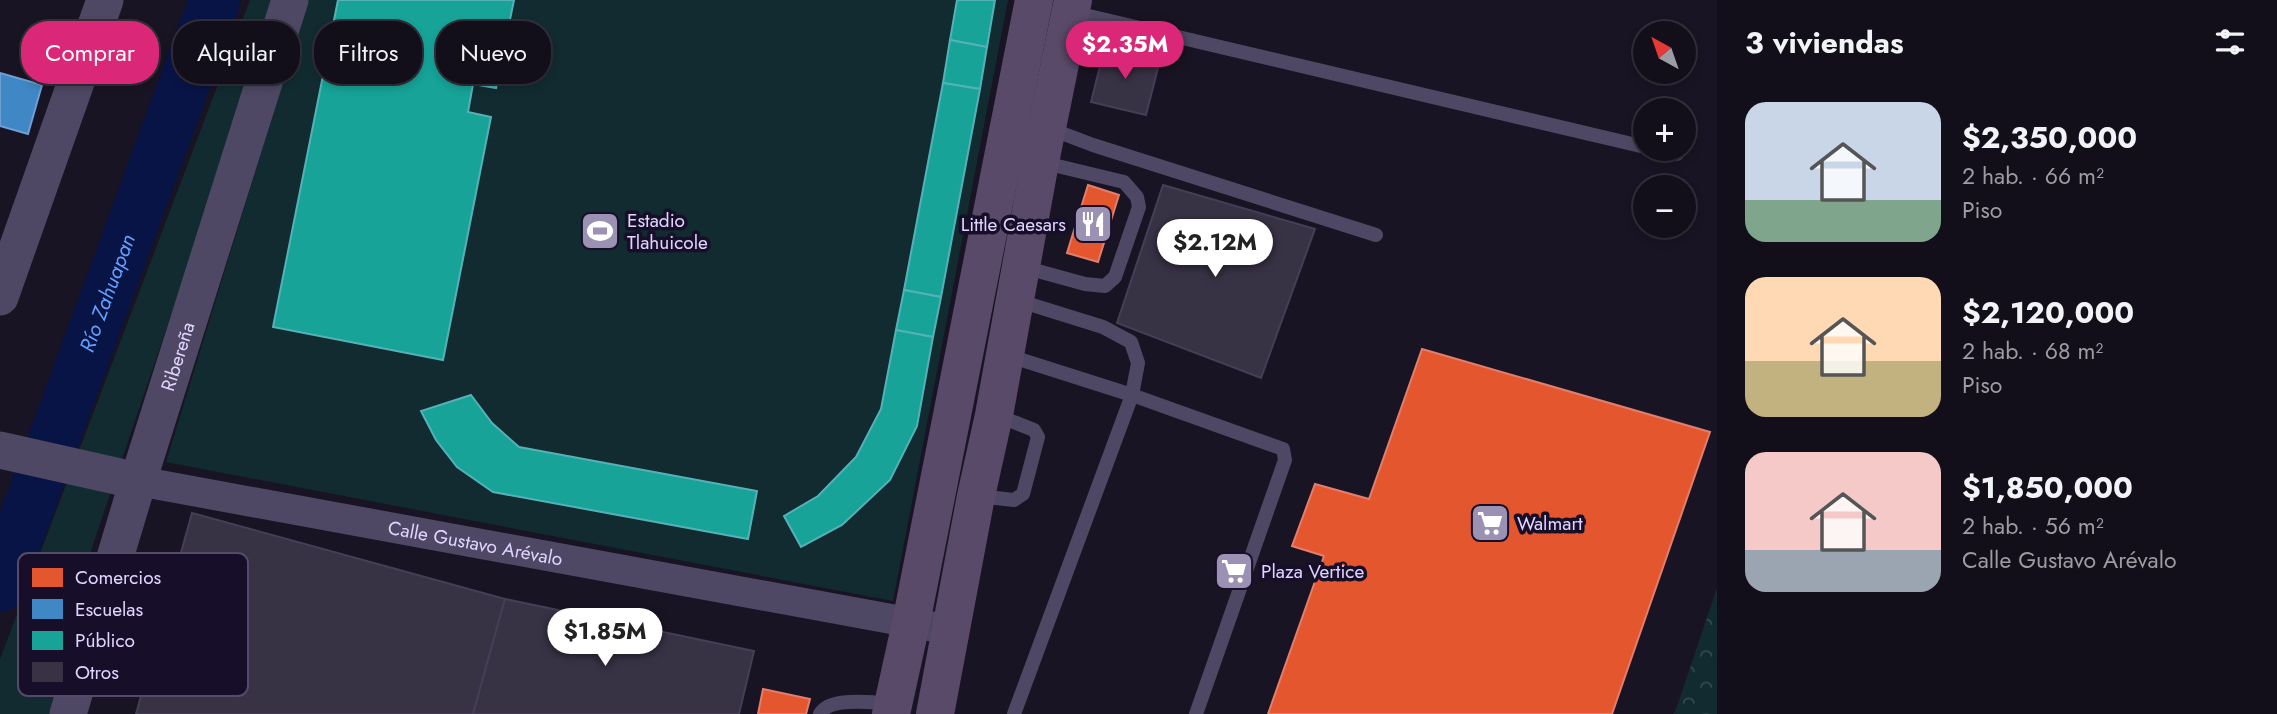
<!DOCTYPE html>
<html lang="es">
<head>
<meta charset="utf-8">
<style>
  :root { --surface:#130f1a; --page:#1c1823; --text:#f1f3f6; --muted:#9d9ca2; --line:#322f39; --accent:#db2777 }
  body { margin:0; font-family:Jost,sans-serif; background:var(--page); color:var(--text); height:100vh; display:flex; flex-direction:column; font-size:26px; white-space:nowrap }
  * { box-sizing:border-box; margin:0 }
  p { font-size:23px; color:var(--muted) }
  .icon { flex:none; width:38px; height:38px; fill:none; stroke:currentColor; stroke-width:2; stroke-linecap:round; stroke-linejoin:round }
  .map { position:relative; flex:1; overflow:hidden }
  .drawer { display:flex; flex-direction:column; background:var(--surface); width:560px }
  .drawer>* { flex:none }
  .top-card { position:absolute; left:21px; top:21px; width:665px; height:63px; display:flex; gap:14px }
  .needle { width:46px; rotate:320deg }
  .buttons { position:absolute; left:1633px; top:21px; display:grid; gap:14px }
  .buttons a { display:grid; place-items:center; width:63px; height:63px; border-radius:50%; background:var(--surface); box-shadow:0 4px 10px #0003,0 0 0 2px var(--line); font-size:35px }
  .price { position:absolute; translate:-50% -60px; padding:0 16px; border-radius:24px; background:#fff; color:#222; font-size:23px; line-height:46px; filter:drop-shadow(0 2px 4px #0008) }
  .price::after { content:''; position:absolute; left:50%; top:42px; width:21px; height:16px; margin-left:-10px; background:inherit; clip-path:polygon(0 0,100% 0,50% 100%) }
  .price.selected { background:var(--accent); color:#fff }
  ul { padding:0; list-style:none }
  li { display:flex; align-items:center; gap:21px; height:175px; padding:0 28px }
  li span { display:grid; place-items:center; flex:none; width:196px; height:140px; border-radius:21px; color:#555 }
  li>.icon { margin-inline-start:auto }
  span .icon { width:84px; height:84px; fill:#fffc; stroke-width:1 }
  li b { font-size:30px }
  h2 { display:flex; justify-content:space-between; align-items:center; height:84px; padding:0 28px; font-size:30px }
  .pill { padding:0 24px; border-radius:28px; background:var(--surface); box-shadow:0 4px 10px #0003,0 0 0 2px var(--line); font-size:24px; line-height:63px }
  .pill.selected { background:var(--accent); color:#fff }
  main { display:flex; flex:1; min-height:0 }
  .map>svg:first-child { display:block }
</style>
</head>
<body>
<main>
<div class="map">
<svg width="1717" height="714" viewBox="0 0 1717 714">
  <defs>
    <pattern id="forest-crowns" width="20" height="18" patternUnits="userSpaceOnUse" patternTransform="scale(1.75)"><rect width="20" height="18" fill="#112b31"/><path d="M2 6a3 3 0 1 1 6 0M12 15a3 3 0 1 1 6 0" fill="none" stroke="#334950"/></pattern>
  </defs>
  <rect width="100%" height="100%" fill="#191423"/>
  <g fill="#112b31">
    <polygon points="250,0 278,0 84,571 51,714 0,714 0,659"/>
    <polygon points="308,0 1008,0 893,601 166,462"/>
  </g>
  <polygon fill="url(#forest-crowns)" points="1717,588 1717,714 1673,714 1675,712"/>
  <g fill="#e4572e" stroke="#e37d6d" stroke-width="2">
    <polygon points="1088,185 1119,195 1098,262 1067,253"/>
    <polygon points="1422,349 1710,432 1612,714 1268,714 1324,556 1292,546 1315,484 1369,499"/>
    <polygon points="763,689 810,699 806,714 758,714"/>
  </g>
  <polygon fill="#3f88c5" stroke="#709fd6" stroke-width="2" points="0,73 42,85 28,134 0,126"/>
  <g fill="#17a398" stroke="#54b2b7" stroke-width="2">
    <polygon points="338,0 514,0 496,88 473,84 468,112 491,117 443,360 273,327"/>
    <polygon points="957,0 995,0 987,47 950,40"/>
    <polygon points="950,40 987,47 980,89 943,83"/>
    <polygon points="943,83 980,89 941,297 904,290"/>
    <polygon points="904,290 941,297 933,337 896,330"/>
    <polygon points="896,330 933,337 917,426 890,480 842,525 801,547 784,516 818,496 856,457 881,409"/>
    <polygon points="471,395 492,423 519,447 757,491 748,539 493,492 457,467 436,440 421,411"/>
  </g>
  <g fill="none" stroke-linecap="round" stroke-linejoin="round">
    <path stroke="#081446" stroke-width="51" id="s1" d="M0 586 215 0"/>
  </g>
  <g fill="#383245" stroke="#463e57" stroke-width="2">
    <polygon points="1105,46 1160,60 1146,115 1091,102"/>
    <polygon points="1163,185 1315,229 1261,378 1117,323"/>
    <polygon points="192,513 505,599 473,714 136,714"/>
    <polygon points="505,599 754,651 739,714 473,714"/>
  </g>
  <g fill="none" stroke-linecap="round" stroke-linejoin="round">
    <g stroke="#4e4864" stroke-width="14">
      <polyline points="1072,12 1645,147"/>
      <polyline points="1048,128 1093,145 1376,235"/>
      <polyline points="1653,149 1677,154"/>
      <polyline points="1023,267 1085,284 1105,286 1115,277 1139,207 1137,197 1124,182 1041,162"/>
      <polyline points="1006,355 1132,395 1283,449 1285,460 1196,714"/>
      <polyline points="978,496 1014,500 1023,494 1038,437 1034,430 996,415"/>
      <path d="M820 714C830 696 871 703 891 703"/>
      <polyline points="1014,714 1132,395 1138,363 1131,342 1103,327 1016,300"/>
    </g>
    <path stroke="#4e4864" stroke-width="30" id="s2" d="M138 481 951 630"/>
    <g stroke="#4e4864" stroke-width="37">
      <polyline points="0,297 105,0"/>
      <polyline points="0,450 138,481"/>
      <path id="s3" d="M68 714 138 481 290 0"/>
    </g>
    <g stroke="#594a69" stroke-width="38">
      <polyline points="891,714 911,623 1034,0"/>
      <polyline points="935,714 976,496 994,415 1040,162 1073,0"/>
    </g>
  </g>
  <defs>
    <g id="restaurant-square" transform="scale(2.0125)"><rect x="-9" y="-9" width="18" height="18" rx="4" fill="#9b91b2" stroke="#170e29"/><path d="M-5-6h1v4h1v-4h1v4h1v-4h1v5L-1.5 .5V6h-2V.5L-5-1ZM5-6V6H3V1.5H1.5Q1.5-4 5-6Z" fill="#fff"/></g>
    <g id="stadium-square" transform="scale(2.0125)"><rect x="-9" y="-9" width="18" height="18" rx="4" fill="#9b91b2" stroke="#170e29"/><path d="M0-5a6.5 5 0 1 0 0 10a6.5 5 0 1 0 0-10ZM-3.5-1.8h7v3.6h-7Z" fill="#fff"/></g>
    <g id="supermarket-square" transform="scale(2.0125)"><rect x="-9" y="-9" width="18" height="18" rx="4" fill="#9b91b2" stroke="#170e29"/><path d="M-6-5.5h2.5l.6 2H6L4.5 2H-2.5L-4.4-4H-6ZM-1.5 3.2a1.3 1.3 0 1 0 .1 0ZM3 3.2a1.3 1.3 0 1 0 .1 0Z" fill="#fff"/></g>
  </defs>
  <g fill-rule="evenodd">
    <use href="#restaurant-square" x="1093" y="224"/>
    <use href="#stadium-square" x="600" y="231"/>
    <use href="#supermarket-square" x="1490" y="523"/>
    <use href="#supermarket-square" x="1234" y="571"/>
  </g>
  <g text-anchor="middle" stroke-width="7" stroke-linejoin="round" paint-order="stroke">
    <g font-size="19" fill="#e1d5ff" stroke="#170e29" text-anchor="start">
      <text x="627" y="227">Estadio<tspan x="627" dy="22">Tlahuicole</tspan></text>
      <text x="1066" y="231" text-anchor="end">Little Caesars</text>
      <text x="1517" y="530">Walmart</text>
      <text x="1261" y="578">Plaza Vertice</text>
    </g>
    <g font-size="19" fill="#e1d5ff" stroke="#170e29">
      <text dy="7" stroke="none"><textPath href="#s3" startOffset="374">Ribereña</textPath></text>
      <text dy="7" stroke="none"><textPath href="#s2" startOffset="343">Calle Gustavo Arévalo</textPath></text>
    </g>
    <g font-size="21" font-style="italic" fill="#639fff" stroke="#170e29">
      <text dy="7" stroke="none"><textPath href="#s1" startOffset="312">Río Zahuapan</textPath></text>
    </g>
  </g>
  <rect x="18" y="553" width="230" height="143" rx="10" fill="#170e29" stroke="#544a69" stroke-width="2"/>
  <rect x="32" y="568" width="31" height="19" fill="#e4572e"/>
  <rect x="32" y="599" width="31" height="20" fill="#3f88c5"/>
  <rect x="32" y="631" width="31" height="19" fill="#17a398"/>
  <rect x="32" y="662" width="31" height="20" fill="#383245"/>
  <g font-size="19" fill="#e1d5ff">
    <text x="75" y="584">Comercios</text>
    <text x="75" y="616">Escuelas</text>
    <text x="75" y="647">Público</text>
    <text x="75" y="679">Otros</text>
  </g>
</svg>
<div class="buttons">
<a><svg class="needle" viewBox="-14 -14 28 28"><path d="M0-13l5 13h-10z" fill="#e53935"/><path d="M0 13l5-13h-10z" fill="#9d9ca2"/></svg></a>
<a>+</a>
<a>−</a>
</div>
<b class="price selected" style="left:1125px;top:81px">$2.35M</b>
<b class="price" style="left:1215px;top:279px">$2.12M</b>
<b class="price" style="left:605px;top:668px">$1.85M</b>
<div class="top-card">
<a class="pill selected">Comprar</a>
<a class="pill">Alquilar</a>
<a class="pill">Filtros</a>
<a class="pill">Nuevo</a>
</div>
</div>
<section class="drawer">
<h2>3 viviendas<svg class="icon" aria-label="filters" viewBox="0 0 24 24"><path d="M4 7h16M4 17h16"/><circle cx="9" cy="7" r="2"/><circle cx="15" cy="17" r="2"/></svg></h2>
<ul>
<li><span style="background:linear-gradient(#c9d6e8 70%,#7fa58c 0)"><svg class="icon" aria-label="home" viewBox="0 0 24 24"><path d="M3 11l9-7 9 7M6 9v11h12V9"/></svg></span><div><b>$2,350,000</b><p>2 hab. · 66 m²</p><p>Piso</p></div></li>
<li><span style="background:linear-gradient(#ffd9b3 60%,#c2b280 0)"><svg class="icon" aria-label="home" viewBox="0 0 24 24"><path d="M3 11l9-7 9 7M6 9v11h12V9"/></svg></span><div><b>$2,120,000</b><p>2 hab. · 68 m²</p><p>Piso</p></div></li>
<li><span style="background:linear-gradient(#f6c9c9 70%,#9aa5b1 0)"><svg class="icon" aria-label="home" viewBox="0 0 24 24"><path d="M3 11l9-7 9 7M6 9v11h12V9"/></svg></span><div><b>$1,850,000</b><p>2 hab. · 56 m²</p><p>Calle Gustavo Arévalo</p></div></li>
</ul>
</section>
</main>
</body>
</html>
